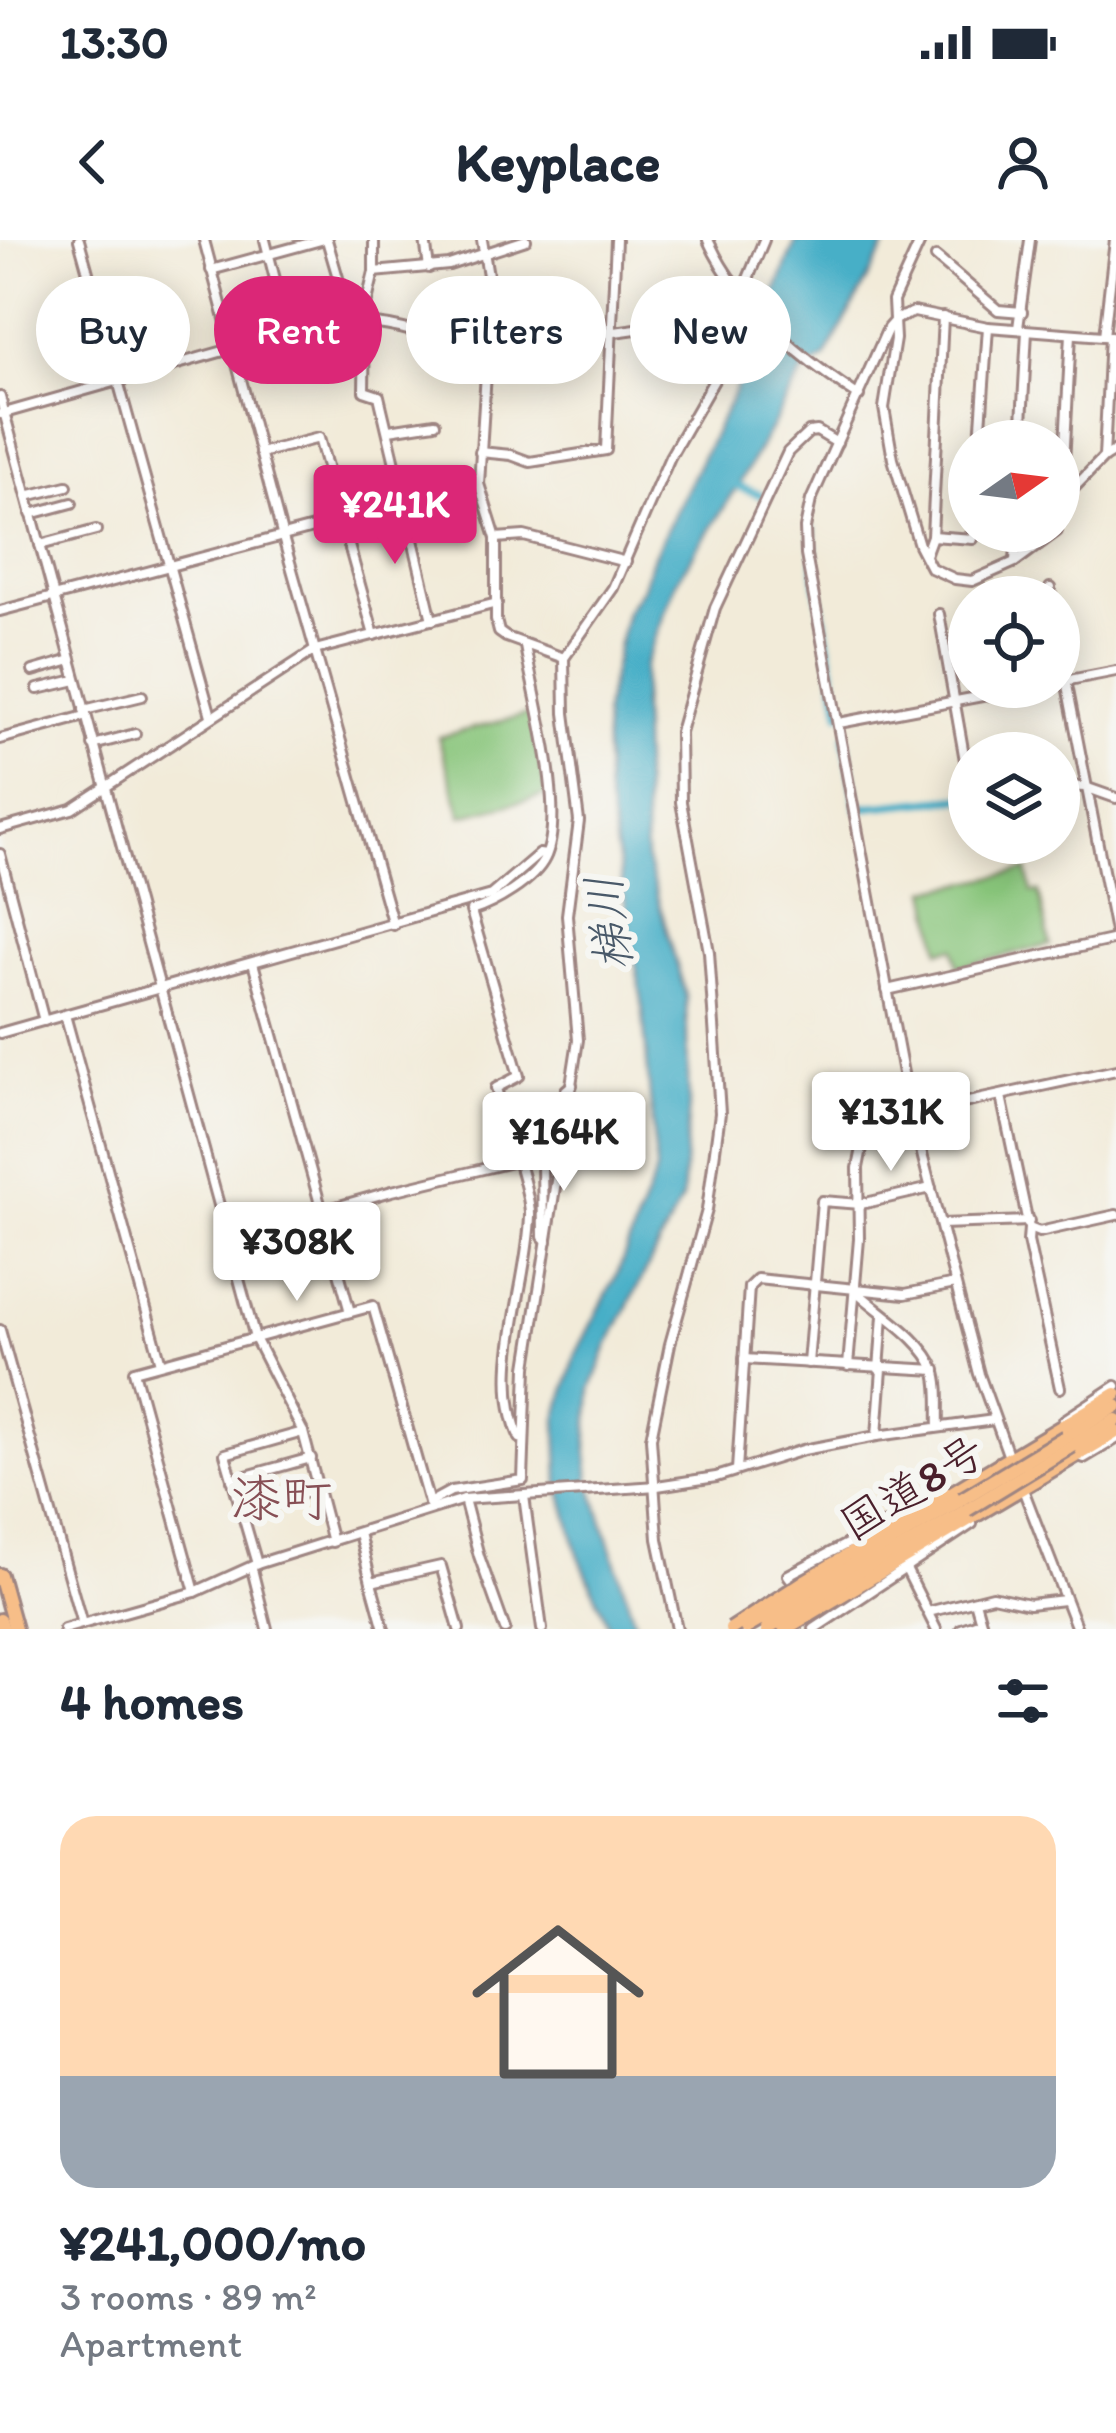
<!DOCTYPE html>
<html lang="en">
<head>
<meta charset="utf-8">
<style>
  :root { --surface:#fff; --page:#f2f2f3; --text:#1f2937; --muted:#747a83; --accent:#db2777 }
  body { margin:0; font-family:Itim,"Klee One",sans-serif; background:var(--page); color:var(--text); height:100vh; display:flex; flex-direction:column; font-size:45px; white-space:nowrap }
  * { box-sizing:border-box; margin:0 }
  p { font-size:39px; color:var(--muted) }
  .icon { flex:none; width:66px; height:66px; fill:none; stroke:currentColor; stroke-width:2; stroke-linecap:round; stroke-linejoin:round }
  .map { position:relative; height:1389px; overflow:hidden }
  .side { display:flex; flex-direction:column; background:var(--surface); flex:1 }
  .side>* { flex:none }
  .guide { position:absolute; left:36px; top:36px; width:1044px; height:108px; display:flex; gap:24px }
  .needle { width:78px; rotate:76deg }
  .fabs { position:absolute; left:948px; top:180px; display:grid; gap:24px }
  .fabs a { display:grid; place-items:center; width:132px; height:132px; border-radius:50%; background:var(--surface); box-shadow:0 6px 30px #0003; font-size:60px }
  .price { position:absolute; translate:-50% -102px; padding:0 27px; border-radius:12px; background:#fff; color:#222; font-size:39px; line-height:78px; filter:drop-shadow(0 3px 6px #0008) }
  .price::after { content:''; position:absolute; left:50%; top:72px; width:36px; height:27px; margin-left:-18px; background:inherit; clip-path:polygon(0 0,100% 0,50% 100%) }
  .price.selected { background:var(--accent); color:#fff }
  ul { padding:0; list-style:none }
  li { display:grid; align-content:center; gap:24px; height:636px; padding:0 60px }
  li span { display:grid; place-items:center; height:372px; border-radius:36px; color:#555 }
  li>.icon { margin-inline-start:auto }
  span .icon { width:216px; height:216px; fill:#fffc; stroke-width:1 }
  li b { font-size:51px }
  h2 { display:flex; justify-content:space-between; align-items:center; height:144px; padding:0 60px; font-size:51px }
  .chip { padding:0 42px; border-radius:54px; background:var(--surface); box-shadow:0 6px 30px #0003; font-size:42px; line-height:108px }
  .chip.selected { background:var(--accent); color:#fff }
  .status { display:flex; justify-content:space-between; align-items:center; height:84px; padding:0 60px; background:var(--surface); direction:ltr }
  .status svg { height:33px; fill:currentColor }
  header { display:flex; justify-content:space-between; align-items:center; height:156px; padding:0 60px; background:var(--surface); font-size:54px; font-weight:700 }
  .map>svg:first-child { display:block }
</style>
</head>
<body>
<div class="status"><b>13:30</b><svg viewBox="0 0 49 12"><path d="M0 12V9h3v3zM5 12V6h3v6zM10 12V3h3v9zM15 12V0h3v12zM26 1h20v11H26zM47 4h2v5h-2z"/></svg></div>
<header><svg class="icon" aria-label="back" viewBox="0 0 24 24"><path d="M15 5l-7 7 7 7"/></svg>Keyplace<svg class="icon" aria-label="person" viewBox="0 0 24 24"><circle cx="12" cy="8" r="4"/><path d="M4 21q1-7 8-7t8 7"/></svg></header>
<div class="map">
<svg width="1116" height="1389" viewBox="0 0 1116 1389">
  <rect width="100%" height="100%" fill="#f6f6f2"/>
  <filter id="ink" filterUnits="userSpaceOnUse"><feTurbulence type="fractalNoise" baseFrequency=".00833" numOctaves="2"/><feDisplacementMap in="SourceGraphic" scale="24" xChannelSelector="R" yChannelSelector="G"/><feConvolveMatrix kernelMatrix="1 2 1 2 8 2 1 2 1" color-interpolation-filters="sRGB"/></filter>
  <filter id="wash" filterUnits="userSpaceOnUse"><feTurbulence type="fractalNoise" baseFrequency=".004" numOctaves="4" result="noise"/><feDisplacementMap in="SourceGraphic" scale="48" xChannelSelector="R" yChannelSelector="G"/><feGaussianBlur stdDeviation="2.7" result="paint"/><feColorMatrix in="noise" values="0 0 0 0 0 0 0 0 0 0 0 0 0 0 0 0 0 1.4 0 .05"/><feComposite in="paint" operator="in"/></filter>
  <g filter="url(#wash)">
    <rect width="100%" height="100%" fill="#f2ebd9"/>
    <g fill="#88c57a" stroke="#697252" stroke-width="3">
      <polygon points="529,474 547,555 462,576 438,497"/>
      <polygon points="1027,630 1032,652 1039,652 1050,705 958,727 954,708 940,710 928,650"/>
    </g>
    <polygon fill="#47afc7" stroke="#486779" stroke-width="3" points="796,0 889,0 825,118 802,133 738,246 677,340 645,425 641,465 646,618 686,756 689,866 682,959 608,1106 591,1150 587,1210 590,1241 637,1389 610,1389 578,1314 559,1243 557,1179 576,1114 618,1032 656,931 642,761 606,550 604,473 626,371 642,348 651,321 753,114 768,101 783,67 774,55"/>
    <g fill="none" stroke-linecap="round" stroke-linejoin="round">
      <g stroke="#47afc7" stroke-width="8">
        <polyline points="728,243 761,255"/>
        <polyline points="812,290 816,337 841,473"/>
        <polyline points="845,497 858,568 969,557"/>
      </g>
    </g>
  </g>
  <g filter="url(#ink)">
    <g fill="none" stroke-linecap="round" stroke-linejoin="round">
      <g stroke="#9e8582" stroke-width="14">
        <g id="minor">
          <polyline points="79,0 211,476"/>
          <polyline points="204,0 282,294 393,685"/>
          <polyline points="265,0 277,47"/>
          <polyline points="327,0 350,79"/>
          <polyline points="425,0 429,28"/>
          <polyline points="482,0 491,53 479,244 496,298 496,380 499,392 506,397 564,418"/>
          <path d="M708 0C738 66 800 118 859 156"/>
          <polyline points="921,0 893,61 895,99 884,168 893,219 919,305 931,328 955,339 972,341 1015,322 1057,291"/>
          <polyline points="936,17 998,70 1022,72"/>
          <polyline points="211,30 321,0"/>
          <polyline points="374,32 449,25 526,0"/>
          <polyline points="362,82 374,32 374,0"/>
          <polyline points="365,83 364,151 379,156 432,380"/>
          <polyline points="1018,88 1030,0"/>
          <polyline points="1104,96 1115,0"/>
          <polyline points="0,157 255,1098 303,1192 332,1302"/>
          <path d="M1 174 319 84C354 79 394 84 427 96 448 103 462 111 485 110L672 84 704 68 733 41"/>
          <polyline points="389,190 435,183"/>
          <polyline points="980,201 988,87"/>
          <polyline points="1021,201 1027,91"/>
          <polyline points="480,212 511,215 530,222 606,210 616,0"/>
          <polyline points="260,213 319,198 374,395"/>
          <polyline points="1104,217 1110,96"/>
          <polyline points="27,256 67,246"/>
          <polyline points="1062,260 1071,94"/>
          <polyline points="1059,269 1062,260 1104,217 1116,210"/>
          <polyline points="31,274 72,263"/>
          <polyline points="932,296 973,299 973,291"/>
          <polyline points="496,298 524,296 626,322"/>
          <polyline points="40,305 96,290"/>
          <polyline points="925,315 932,296 943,77"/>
          <polyline points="1015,321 1017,291"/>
          <polyline points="1050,348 1051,357"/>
          <polyline points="0,371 479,244"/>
          <polyline points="939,374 969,543"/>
          <polyline points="1059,404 1116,697"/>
          <polyline points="33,431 71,420"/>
          <polyline points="1059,442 1116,431"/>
          <polyline points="38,449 76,440"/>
          <polyline points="84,470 142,456"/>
          <polyline points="839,483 1031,447"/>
          <polyline points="0,499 85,476"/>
          <polyline points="93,505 135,494"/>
          <polyline points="1059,546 1085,547 1116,558"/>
          <polyline points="0,589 72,569 315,410 497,363"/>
          <polyline points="0,614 44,781"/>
          <polyline points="253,723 350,1072"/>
          <polyline points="887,750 1116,699"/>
          <polyline points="65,775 161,1123"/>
          <polyline points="0,793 491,655 539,614 546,615"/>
          <polyline points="1001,856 1029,988 1039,992 1116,975"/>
          <polyline points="913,874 1116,830"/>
          <polyline points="542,920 543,997 547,1001"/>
          <polyline points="941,984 1029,981"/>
          <polyline points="1029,988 1028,1001 1060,1148"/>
          <polyline points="228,998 392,951 516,921 542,920 566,850 572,845"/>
          <path d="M855 1050C879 1073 923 1098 935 1130 941 1145 938 1170 939 1187"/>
          <polyline points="0,1090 82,1384"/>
          <polyline points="744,1119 936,1130"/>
          <polyline points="808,1123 822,961 861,964 931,948"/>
          <polyline points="848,1126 859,999 858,928 867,883"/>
          <polyline points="879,1129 883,1076"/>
          <polyline points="1064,1180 1116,1146"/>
          <polyline points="877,1196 882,1129"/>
          <path d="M520 1198C490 1135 528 1044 530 976 531 951 503 876 496 848L519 836 471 671C494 664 534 641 545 618 567 573 534 457 525 406"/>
          <polyline points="1078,1215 1084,1218 1116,1199"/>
          <polyline points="1010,1220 979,1134 908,860 806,315 805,288 811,260 888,88 896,79 914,72 988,87 1116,97"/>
          <polyline points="737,1230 749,1047 757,1039 905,1054 955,1044"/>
          <polyline points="232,1240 311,1218"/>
          <polyline points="1021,1244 1077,1389"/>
          <polyline points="524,1256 542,1389"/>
          <polyline points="464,1259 479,1316 505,1389"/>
          <polyline points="429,1263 451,1251 523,1240 527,1127 578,800 567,675 579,581 565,473 564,418 613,348 670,217 725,121 737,65 764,0"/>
          <polyline points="241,1265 319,1250"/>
          <polyline points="359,1293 371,1342 441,1326 459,1389"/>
          <polyline points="257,1324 225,1214 303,1192"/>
          <polyline points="252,1329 267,1389"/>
          <polyline points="906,1329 936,1389"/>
          <polyline points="371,1342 384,1389"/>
          <polyline points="794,1343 788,1335 947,1251"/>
          <polyline points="195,1352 134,1131 373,1066 429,1263"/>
          <polyline points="975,1361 983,1389"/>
          <polyline points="928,1372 992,1356 1029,1364 1064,1360"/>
          <polyline points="64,1389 195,1352 257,1324 464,1259 657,1246 716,1237 803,1210 877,1196 994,1180"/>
          <polyline points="677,1389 658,1299 651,1198 670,1104 707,970 720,873 709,712 681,562 680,492 715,368 788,212 809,192 817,191 837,203"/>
          <polyline points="814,1389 972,1284"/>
          <polyline points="961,1389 981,1382"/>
        </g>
      </g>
      <g stroke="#9e8582" stroke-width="18">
        <g id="highway">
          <polyline points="1065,1197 1116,1166"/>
          <polyline points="1072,1206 1116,1180"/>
          <polyline points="0,1335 15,1389"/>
          <polyline points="805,1341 1116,1154"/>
          <polyline points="810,1351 962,1259"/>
          <polyline points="816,1360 967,1270"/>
          <polyline points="820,1368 1116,1192"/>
          <polyline points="0,1380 3,1389"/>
        </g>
      </g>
      <use href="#minor" stroke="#fff" stroke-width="8"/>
      <use href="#highway" stroke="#f7be88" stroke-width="12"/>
      <g stroke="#9e8582" stroke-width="18" stroke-linecap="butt">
        <g id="highway-bridge">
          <polyline points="962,1259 1065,1197"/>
          <polyline points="967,1270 1072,1206"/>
          <polyline points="746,1388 810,1351"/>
          <polyline points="731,1389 805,1341"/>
          <polyline points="767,1389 816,1360"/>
          <polyline points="785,1389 820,1368"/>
        </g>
      </g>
      <use href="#highway-bridge" stroke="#f7be88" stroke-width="12"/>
    </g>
  </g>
  <g text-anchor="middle" stroke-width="12" stroke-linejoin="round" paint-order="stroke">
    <g font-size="45" fill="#4a1f2b" stroke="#f6f6f2">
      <text transform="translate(912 1247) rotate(-31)" y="16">国道8号</text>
    </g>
    <g font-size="48" font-style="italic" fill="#495969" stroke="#f6f6f2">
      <text transform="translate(608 683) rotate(-97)" y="17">梯川</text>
    </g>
    <g font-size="51" fill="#874f55" stroke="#f6f6f2">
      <text x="281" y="1276">漆町</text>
    </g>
  </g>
</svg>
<div class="fabs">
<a><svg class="needle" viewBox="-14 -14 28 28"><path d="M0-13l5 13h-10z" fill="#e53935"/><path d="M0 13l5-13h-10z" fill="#747a83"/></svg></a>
<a><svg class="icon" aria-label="locate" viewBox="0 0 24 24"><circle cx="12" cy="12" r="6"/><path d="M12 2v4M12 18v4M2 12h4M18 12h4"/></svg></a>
<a><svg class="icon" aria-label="layers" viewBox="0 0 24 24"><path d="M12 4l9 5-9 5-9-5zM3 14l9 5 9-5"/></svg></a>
</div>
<b class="price selected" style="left:395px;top:327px">¥241K</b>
<b class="price" style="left:891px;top:934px">¥131K</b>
<b class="price" style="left:564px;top:954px">¥164K</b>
<b class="price" style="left:297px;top:1064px">¥308K</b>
<div class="guide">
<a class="chip">Buy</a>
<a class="chip selected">Rent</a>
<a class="chip">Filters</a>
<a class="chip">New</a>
</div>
</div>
<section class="side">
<h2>4 homes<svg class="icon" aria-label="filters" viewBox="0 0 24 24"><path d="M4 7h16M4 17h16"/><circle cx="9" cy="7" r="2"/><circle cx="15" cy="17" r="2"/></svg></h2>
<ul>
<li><span style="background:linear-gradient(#ffd9b3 70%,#9aa5b1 0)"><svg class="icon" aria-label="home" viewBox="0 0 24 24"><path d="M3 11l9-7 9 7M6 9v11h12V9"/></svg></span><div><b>¥241,000/mo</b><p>3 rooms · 89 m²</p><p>Apartment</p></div></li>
</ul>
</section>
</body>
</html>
